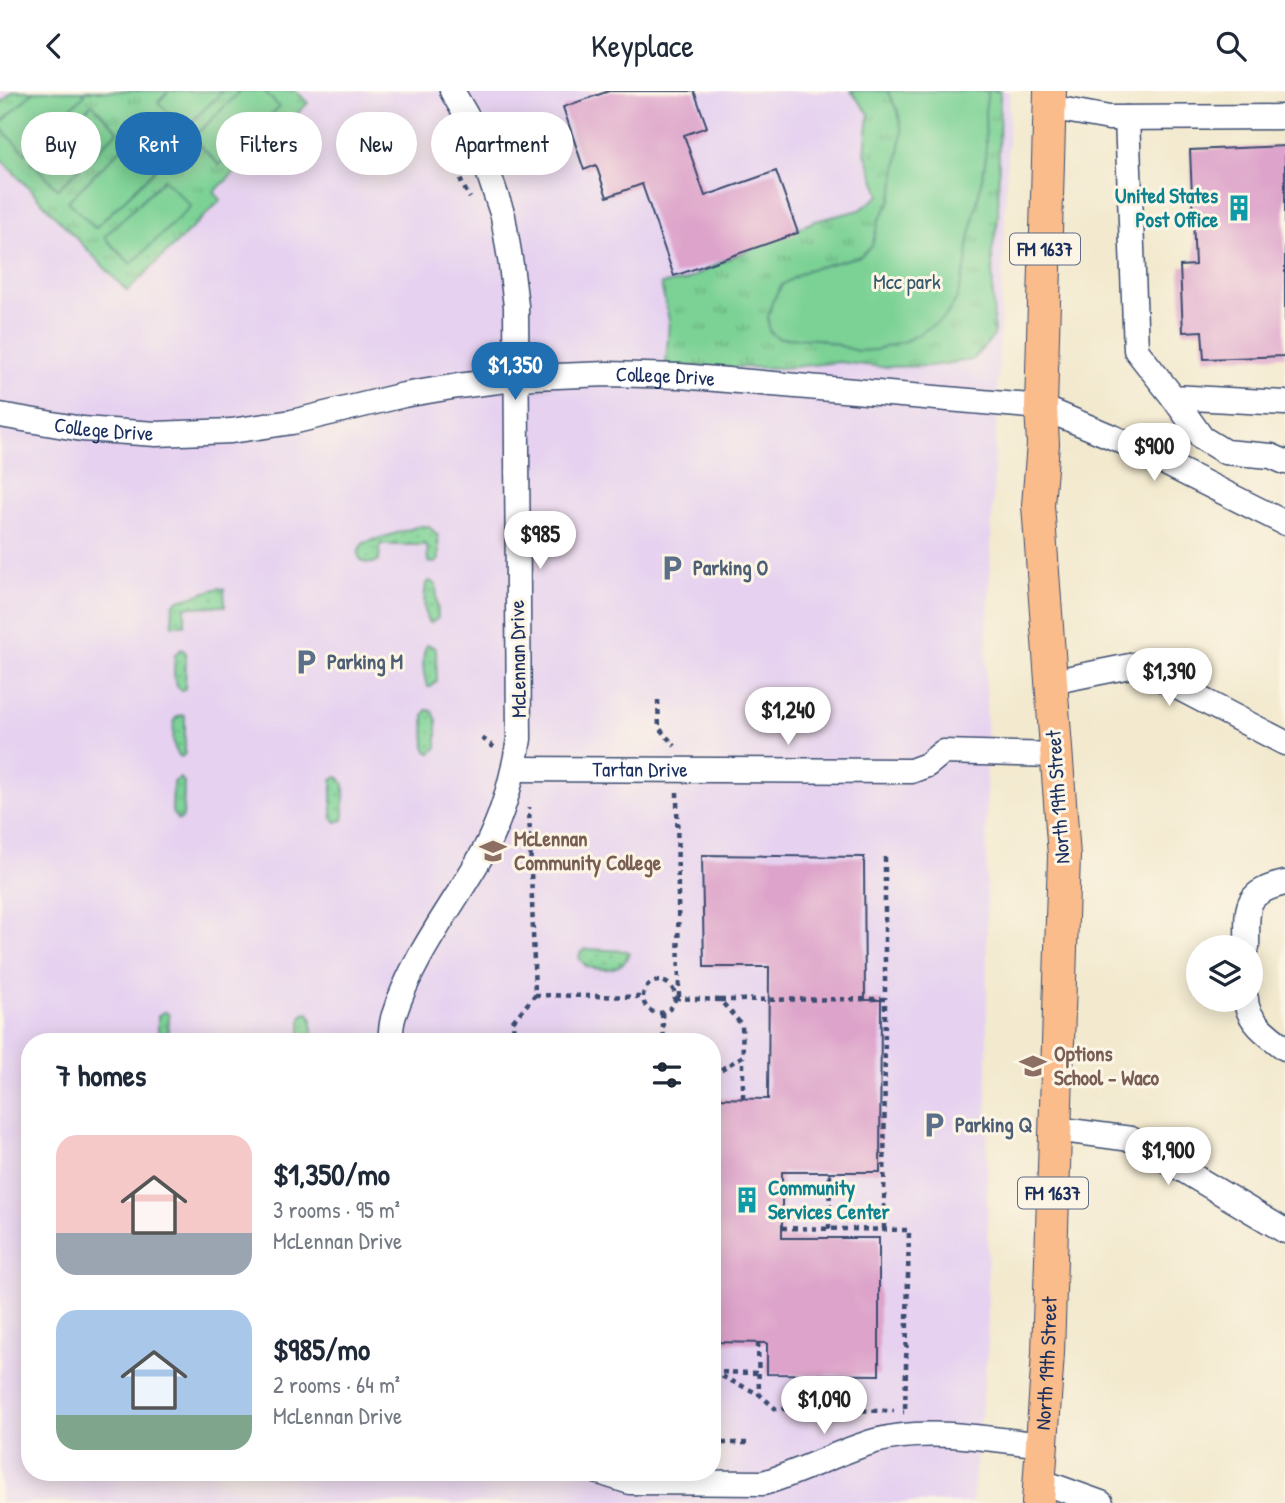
<!DOCTYPE html>
<html lang="en">
<head>
<meta charset="utf-8">
<style>
  :root { --surface:#fff; --page:#f6f6f7; --text:#1f2937; --muted:#747a83; --accent:#1f6fb2 }
  body { margin:0; font-family:"Patrick Hand",sans-serif; background:var(--page); color:var(--text); height:100vh; display:flex; flex-direction:column; font-size:26px; white-space:nowrap }
  * { box-sizing:border-box; margin:0 }
  p { font-size:23px; color:var(--muted) }
  .icon { flex:none; width:38px; height:38px; fill:none; stroke:currentColor; stroke-width:2; stroke-linecap:round; stroke-linejoin:round }
  .map { position:relative; flex:1; overflow:hidden }
  .details { position:absolute; left:21px; top:942px; width:700px; height:448px; display:flex; flex-direction:column; background:var(--surface); border-radius:28px; box-shadow:0 4px 18px #0003 }
  .details>* { flex:none }
  .banner { position:absolute; left:21px; top:21px; width:700px; height:63px; display:flex; gap:14px }
  .tools { position:absolute; left:1186px; top:844px; display:grid; gap:14px }
  .tools a { display:grid; place-items:center; width:77px; height:77px; border-radius:50%; background:var(--surface); box-shadow:0 4px 18px #0003; font-size:35px }
  .price { position:absolute; translate:-50% -60px; padding:0 16px; border-radius:24px; background:#fff; color:#222; font-size:23px; line-height:46px; filter:drop-shadow(0 2px 4px #0008) }
  .price::after { content:''; position:absolute; left:50%; top:42px; width:21px; height:16px; margin-left:-10px; background:inherit; clip-path:polygon(0 0,100% 0,50% 100%) }
  .price.active { background:var(--accent); color:#fff }
  ul { padding:0; list-style:none }
  li { display:flex; align-items:center; gap:21px; height:175px; padding:0 35px }
  li span { display:grid; place-items:center; flex:none; width:196px; height:140px; border-radius:21px; color:#555 }
  li>.icon { margin-inline-start:auto }
  span .icon { width:84px; height:84px; fill:#fffc; stroke-width:1 }
  li b { font-size:30px }
  h2 { display:flex; justify-content:space-between; align-items:center; height:84px; padding:0 35px; font-size:30px }
  .tag { padding:0 24px; border-radius:32px; background:var(--surface); box-shadow:0 4px 18px #0003; font-size:24px; line-height:63px }
  .tag.active { background:var(--accent); color:#fff }
  header { display:flex; justify-content:space-between; align-items:center; height:91px; padding:0 35px; background:var(--surface); font-size:32px; font-weight:600 }
  .map>svg:first-child { display:block }
</style>
</head>
<body>
<header><svg class="icon" aria-label="back" viewBox="0 0 24 24"><path d="M15 5l-7 7 7 7"/></svg>Keyplace<svg class="icon" aria-label="search" viewBox="0 0 24 24"><circle cx="10" cy="10" r="6"/><path d="M15 15l6 6"/></svg></header>
<div class="map">
<svg width="1285" height="1412" viewBox="0 0 1285 1412">
  <defs>
    <pattern id="grass-dots" width="8" height="8" patternUnits="userSpaceOnUse" patternTransform="scale(1.75)"><rect width="8" height="8" fill="#7cd295"/><path d="M2 2h.1M6 6h.1" fill="none" stroke="#65ab7d" stroke-width="1.8" stroke-linecap="round"/></pattern>
    <pattern id="park-tufts" width="24" height="20" patternUnits="userSpaceOnUse" patternTransform="scale(1.75)"><rect width="24" height="20" fill="#7cd295"/><path d="M3 7l-1-3M5 7V3M7 7l1-3M15 17l-1-3M17 17v-4M19 17l1-3" fill="none" stroke="#65ab7d"/></pattern>
  </defs>
  <rect width="100%" height="100%" fill="#fcf5e5"/>
  <filter id="ink" filterUnits="userSpaceOnUse"><feTurbulence type="fractalNoise" baseFrequency=".0143" numOctaves="2"/><feDisplacementMap in="SourceGraphic" scale="14" xChannelSelector="R" yChannelSelector="G"/><feConvolveMatrix kernelMatrix="1 2 1 2 8 2 1 2 1" color-interpolation-filters="sRGB"/></filter>
  <filter id="wash" filterUnits="userSpaceOnUse"><feTurbulence type="fractalNoise" baseFrequency=".00686" numOctaves="4" result="noise"/><feDisplacementMap in="SourceGraphic" scale="28" xChannelSelector="R" yChannelSelector="G"/><feGaussianBlur stdDeviation="1.57" result="paint"/><feColorMatrix in="noise" values="0 0 0 0 0 0 0 0 0 0 0 0 0 0 0 0 0 1.4 0 .05"/><feComposite in="paint" operator="in"/></filter>
  <g filter="url(#wash)">
    <rect width="100%" height="100%" fill="#f2e9ce"/>
    <path fill="#e6d2f0" fill-rule="evenodd" d="M0 0H1010L986 571 988 1253 972 1412H0ZM30 950H712V1381H30Z"/>
    <g fill="url(#grass-dots)" stroke="#4c807a" stroke-width="2">
      <path d="M420 435H429L438 445 439 468 436 472 428 471 427 454H380L379 470C363 478 351 464 364 452Z"/>
      <path d="M430 490 436 494 438 526 437 528 431 532 428 531C423 521 424 504 426 493Z"/>
      <polygon points="219,497 224,498 225,515 185,516 185,533 183,534 172,534 173,514 176,510"/>
      <path d="M427 554H430L436 558 437 590 431 596H428C423 586 421 563 427 554Z"/>
      <path d="M182 558 186 562 185 597 182 600C170 592 175 576 175 563Z"/>
      <polygon points="427,619 432,620 437,629 437,656 431,662 428,661 425,656 424,624"/>
      <path d="M179 624 184 625 185 627V663L181 666C170 657 174 642 174 629Z"/>
      <polygon points="337,686 340,687 344,693 344,724 343,729 336,731 332,727 332,689"/>
      <polygon points="180,687 184,691 183,726 179,729 177,728 172,721 173,692"/>
      <path d="M586 858 627 860 629 863C623 881 603 879 587 876L579 867 580 862Z"/>
      <polygon points="163,921 166,921 169,924 168,950 158,950 158,925"/>
      <polygon points="309,922 312,927 312,950 301,950 301,926 304,923"/>
    </g>
    <g fill="url(#park-tufts)" stroke="#4c807a" stroke-width="2">
      <polygon points="13,0 296,0 308,12 214,101 221,109 127,200 0,67 0,13"/>
      <polygon points="851,0 1000,0 998,129 992,161 994,245 972,269 930,275 882,276 839,271 783,277 666,275 669,229 661,193 685,190 723,170 815,130 860,119 880,104 865,62 869,23"/>
    </g>
    <g fill="#7cd295" stroke="#4c807a" stroke-width="2">
      <polygon points="34,0 82,0 85,3 25,62 0,36 0,33"/>
      <polygon points="169,0 223,0 184,38 158,11"/>
      <polygon points="240,0 264,0 279,16 219,74 193,47"/>
      <polygon points="887,0 988,0 985,20 986,54 985,73 968,154 967,170 957,207 945,226 919,243 905,250 875,259 857,260 818,248 778,247 769,240 768,227 772,211 782,194 807,179 860,165 872,155 879,129 890,111 894,97 902,41 898,20"/>
      <polygon points="92,13 118,40 58,98 32,71"/>
      <polygon points="128,51 155,79 95,137 68,110"/>
      <polygon points="164,88 191,115 131,173 104,146"/>
    </g>
    <g id="blocks">
      <g fill="#dda3ca">
        <polygon points="609,0 694,0 707,36 684,44 705,105 776,80 798,142 674,185 642,93 607,106 596,74 584,79 563,16"/>
        <polygon points="1285,55 1285,265 1204,268 1202,240 1183,241 1180,175 1195,174 1190,59"/>
        <polygon points="702,764 864,766 865,909 881,909 880,1081 782,1081 782,1147 879,1147 879,1284 767,1283 767,1252 712,1251 712,1007 768,1008 769,876 704,876"/>
      </g>
    </g>
  </g>
  <g filter="url(#ink)">
    <use href="#blocks" fill-opacity="0" stroke="#3b4b6f" stroke-width="2"/>
    <g fill="none" stroke-linecap="round" stroke-linejoin="round">
      <g stroke="#3b4b6f" stroke-width="27">
        <g id="minor">
          <polyline points="1049,16 1109,27 1285,26"/>
          <polyline points="1127,27 1136,259 1173,306 1285,312"/>
          <polyline points="1173,306 1202,347 1225,361 1271,365 1285,371"/>
          <path id="s1" d="M0 324 82 338 156 343 231 340 292 331 404 304 458 295 532 286 607 283 680 285 1041 316 1117 348 1285 432"/>
          <polyline points="1051,591 1135,574 1285,652"/>
          <path id="s2" d="M514 678 911 680 927 674 943 661 1056 664"/>
          <path d="M1247 856C1248 817 1241 802 1285 792"/>
          <path d="M1246 908C1246 929 1270 946 1285 957"/>
          <path d="M390 950C391 942 391 932 394 924 413 864 454 814 484 760 503 725 513 686 519 648L516 215 511 174 503 125 473 36 452 0"/>
          <polyline points="1055,1038 1131,1048 1285,1140"/>
          <path d="M599 1381 630 1391 763 1392C802 1381 837 1361 875 1350 926 1336 990 1348 1043 1354"/>
          <polyline points="1040,1390 1101,1412"/>
        </g>
      </g>
      <g stroke="#3b4b6f" stroke-width="34">
        <g id="major">
          <path id="s3" d="M1038 1412 1048 1262 1064 765 1038 414 1043 353 1041 316 1050 0"/>
        </g>
      </g>
      <g stroke="#3b4b6f" stroke-width="4.5" stroke-dasharray="5 5" stroke-linecap="butt">
        <path d="M447 40C451 64 457 86 470 107"/>
        <polyline points="658,609 659,637 675,655"/>
        <polyline points="482,647 495,657"/>
        <polyline points="677,701 679,907"/>
        <polyline points="885,766 885,908"/>
        <circle cx="659" cy="906" r="16"/>
        <polyline points="535,904 643,906"/>
        <polyline points="675,907 720,909 742,934 743,965 712,984"/>
        <polyline points="720,909 885,908 884,1139"/>
        <polyline points="662,922 664,950"/>
        <polyline points="514,950 513,930 535,904 529,716"/>
        <polyline points="743,1007 743,966"/>
        <polyline points="782,1137 909,1139 905,1321 903,1321"/>
        <polyline points="829,1138 830,1081"/>
        <polyline points="758,1252 759,1303 776,1318 894,1320"/>
        <polyline points="712,1281 758,1282"/>
        <polyline points="712,1285 721,1285 759,1303"/>
        <polyline points="712,1352 750,1352"/>
      </g>
      <use href="#minor" stroke="#fff" stroke-width="24"/>
      <use href="#major" stroke="#f9bc8a" stroke-width="32"/>
    </g>
  </g>
  <defs>
    <g id="building-bare" transform="scale(2.1)"><path d="M-4-6H4V6H1V3H-1V6H-4ZM-2.5-4.3h1.7v1.8h-1.7ZM.8-4.3h1.7v1.8H.8ZM-2.5-1h1.7V.8h-1.7ZM.8-1h1.7V.8H.8Z" fill="#0f9aa8" stroke="#fcf5e5" stroke-width="2.5" paint-order="stroke"/></g>
    <g id="parking-bare" transform="scale(2.1)"><path d="M-3.5-5.5H1a3.5 3.5 0 0 1 0 7H-1V5.5H-3.5ZM-1-3.4V-.6H.8a1.4 1.4 0 0 0 0-2.8Z" fill="#5c6f8a" stroke="#fcf5e5" stroke-width="2.5" paint-order="stroke"/></g>
    <g id="university-bare" transform="scale(2.1)"><path d="M0-5L7-2L0 1L-7-2ZM-4 1L0 2.5L4 1V4Q0 6-4 4Z" fill="#8d6e63" stroke="#fcf5e5" stroke-width="2.5" paint-order="stroke"/></g>
    <g id="school-bare" transform="scale(2.1)"><path d="M0-5L7-2L0 1L-7-2ZM-4 1L0 2.5L4 1V4Q0 6-4 4Z" fill="#8d6e63" stroke="#fcf5e5" stroke-width="2.5" paint-order="stroke"/></g>
  </defs>
  <g fill-rule="evenodd">
    <use href="#building-bare" x="1239" y="117"/>
    <use href="#parking-bare" x="672" y="477"/>
    <use href="#parking-bare" x="306" y="571"/>
    <use href="#university-bare" x="493" y="760"/>
    <use href="#school-bare" x="1033" y="975"/>
    <use href="#parking-bare" x="934" y="1034"/>
    <use href="#building-bare" x="747" y="1109"/>
  </g>
  <g text-anchor="middle" stroke-width="6" stroke-linejoin="round" paint-order="stroke">
    <g fill="#fcf5e5" stroke="#5e6a86" stroke-width="2">
      <rect x="1010" y="142.5" width="70" height="31" rx="5"/>
      <rect x="1018" y="1086.5" width="70" height="31" rx="5"/>
    </g>
    <g font-size="19" font-weight="bold" fill="#1b2f5e">
      <text x="1045" y="165">FM 1637</text>
      <text x="1053" y="1109">FM 1637</text>
    </g>
    <g font-size="21" font-weight="bold" fill="#0d838f" stroke="#fcf5e5" text-anchor="end">
      <text x="1218" y="112">United States<tspan x="1218" dy="24">Post Office</tspan></text>
      <text x="768" y="1104" text-anchor="start">Community<tspan x="768" dy="24">Services Center</tspan></text>
    </g>
    <g font-size="21" fill="#33586c" stroke="#fcf5e5">
      <text x="907" y="198">Mcc park</text>
    </g>
    <g font-size="21" fill="#1b2f5e" stroke="#fcf5e5">
      <text dy="7" stroke="none"><textPath href="#s1" startOffset="672">College Drive</textPath></text>
      <text dy="7" stroke="none"><textPath href="#s1" startOffset="105">College Drive</textPath></text>
      <text transform="translate(518 568) rotate(-91)" y="7">McLennan Drive</text>
      <text dy="7" stroke="none"><textPath href="#s2" startOffset="126">Tartan Drive</textPath></text>
      <text transform="translate(1058 706) rotate(-94)" y="7">North 19th Street</text>
      <text dy="7" stroke="none"><textPath href="#s3" startOffset="140">North 19th Street</textPath></text>
    </g>
    <g font-size="21" font-weight="bold" fill="#4e5e75" stroke="#fcf5e5" text-anchor="start">
      <text x="693" y="484">Parking O</text>
      <text x="327" y="578">Parking M</text>
      <text x="955" y="1041">Parking Q</text>
    </g>
    <g font-size="21" font-weight="bold" fill="#785e54" stroke="#fcf5e5" text-anchor="start">
      <text x="514" y="755">McLennan<tspan x="514" dy="24">Community College</tspan></text>
      <text x="1054" y="970">Options<tspan x="1054" dy="24">School - Waco</tspan></text>
    </g>
  </g>
</svg>
<div class="tools">
<a><svg class="icon" aria-label="layers" viewBox="0 0 24 24"><path d="M12 4l9 5-9 5-9-5zM3 14l9 5 9-5"/></svg></a>
</div>
<b class="price active" style="left:515px;top:311px">$1,350</b>
<b class="price" style="left:1154px;top:392px">$900</b>
<b class="price" style="left:540px;top:480px">$985</b>
<b class="price" style="left:1169px;top:617px">$1,390</b>
<b class="price" style="left:788px;top:656px">$1,240</b>
<b class="price" style="left:1168px;top:1096px">$1,900</b>
<b class="price" style="left:824px;top:1345px">$1,090</b>
<div class="banner">
<a class="tag">Buy</a>
<a class="tag active">Rent</a>
<a class="tag">Filters</a>
<a class="tag">New</a>
<a class="tag">Apartment</a>
</div>
<section class="details">
<h2>7 homes<svg class="icon" aria-label="filters" viewBox="0 0 24 24"><path d="M4 7h16M4 17h16"/><circle cx="9" cy="7" r="2"/><circle cx="15" cy="17" r="2"/></svg></h2>
<ul>
<li><span style="background:linear-gradient(#f6c9c9 70%,#9aa5b1 0)"><svg class="icon" aria-label="home" viewBox="0 0 24 24"><path d="M3 11l9-7 9 7M6 9v11h12V9"/></svg></span><div><b>$1,350/mo</b><p>3 rooms · 95 m²</p><p>McLennan Drive</p></div></li>
<li><span style="background:linear-gradient(#a9c7e8 75%,#7fa58c 0)"><svg class="icon" aria-label="home" viewBox="0 0 24 24"><path d="M3 11l9-7 9 7M6 9v11h12V9"/></svg></span><div><b>$985/mo</b><p>2 rooms · 64 m²</p><p>McLennan Drive</p></div></li>
</ul>
</section>
</div>
</body>
</html>
